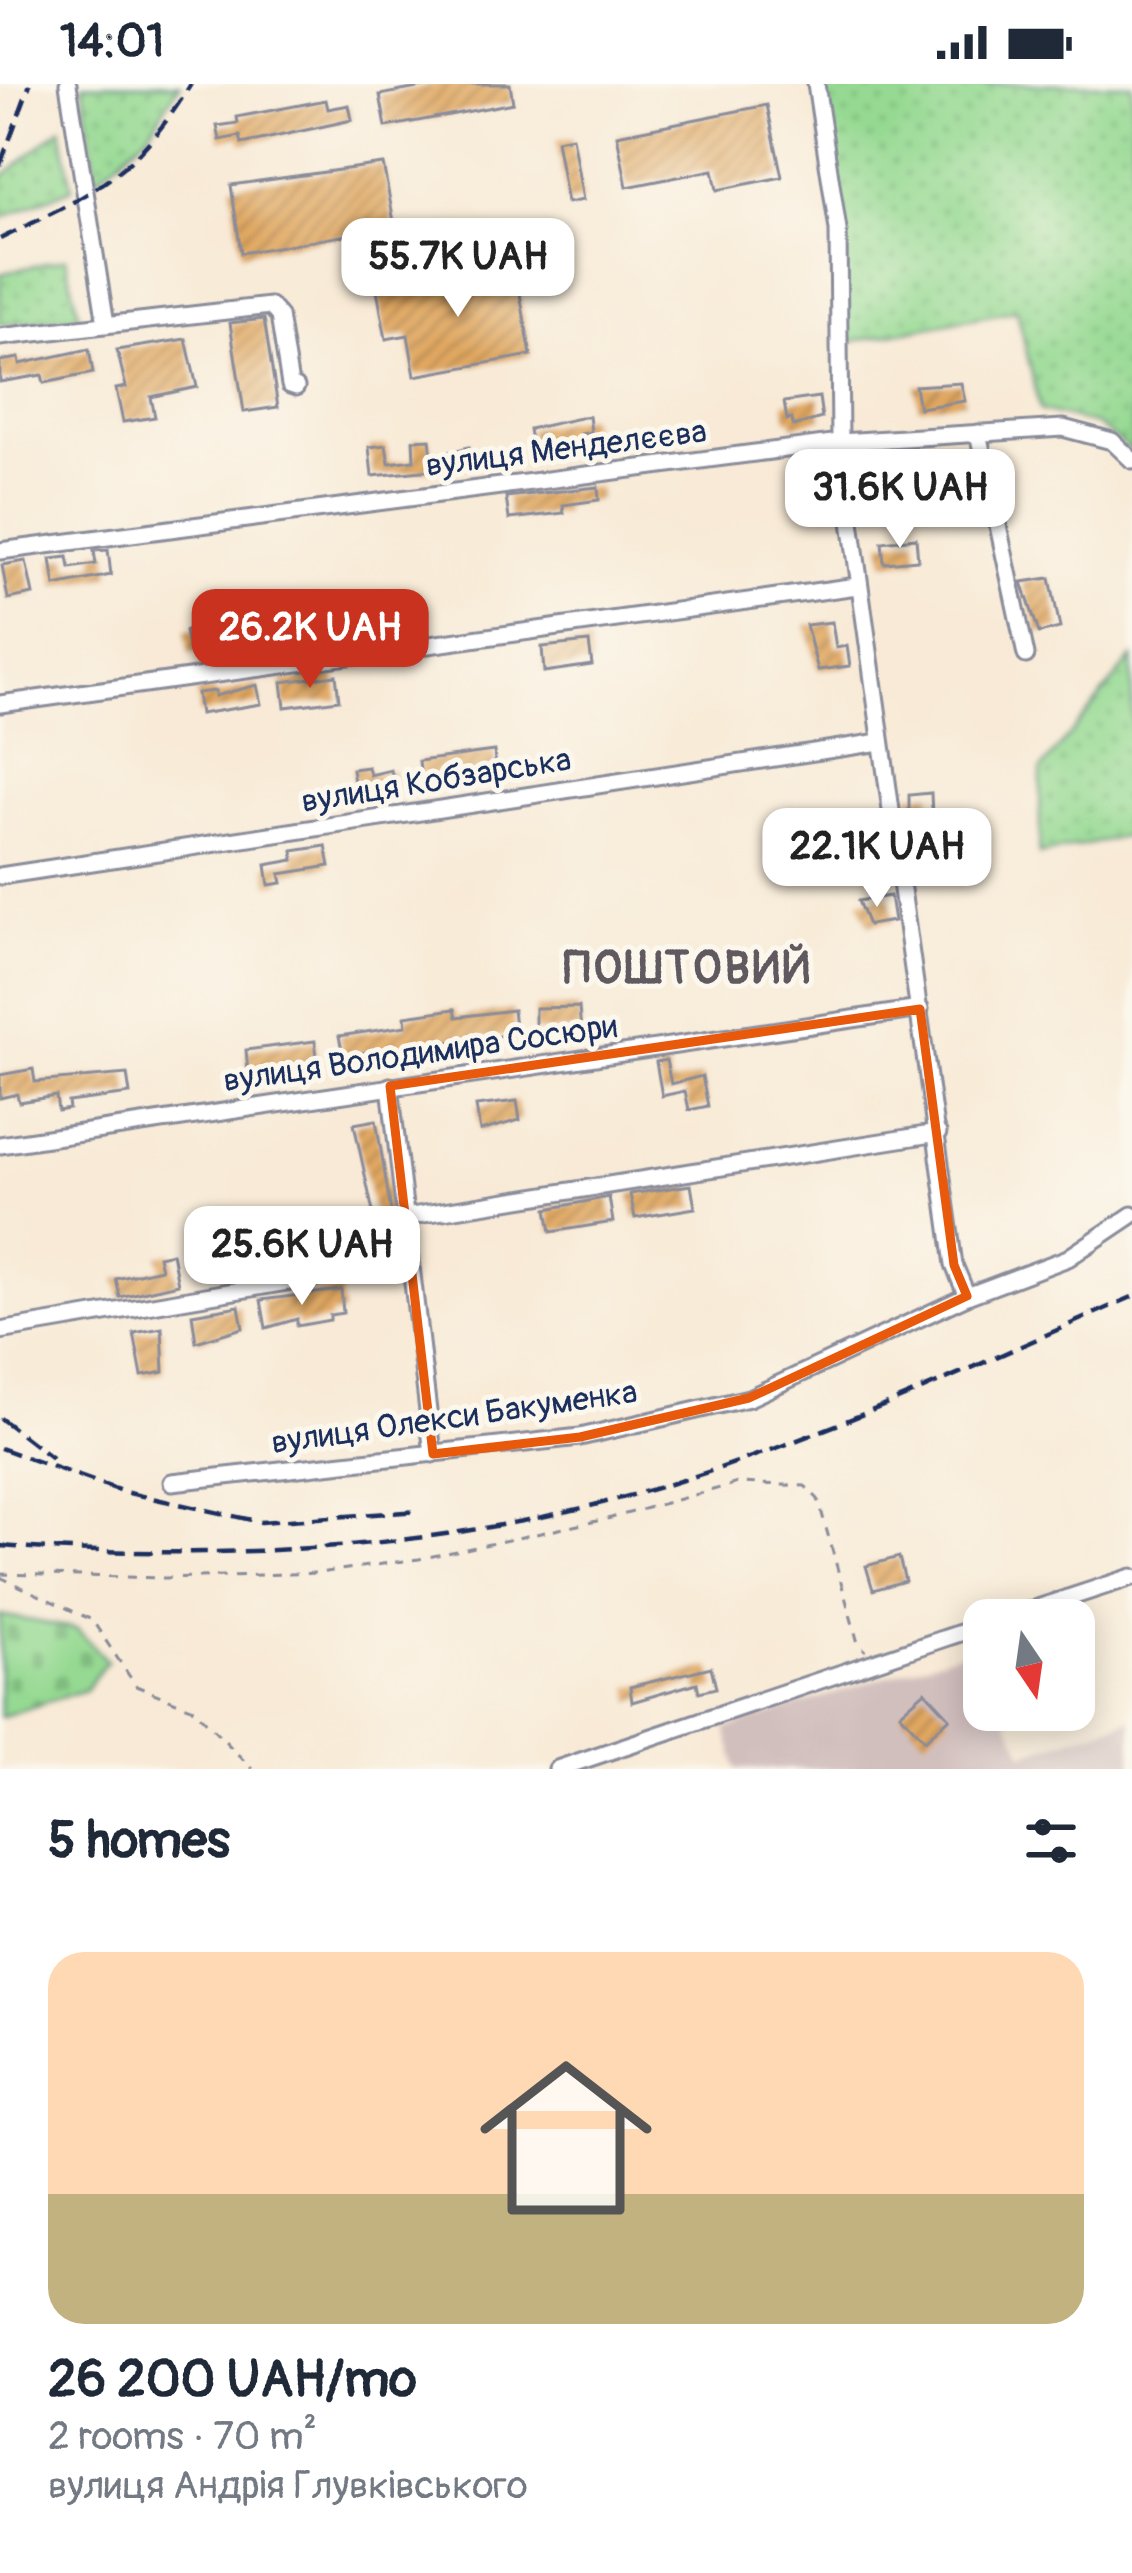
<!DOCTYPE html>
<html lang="en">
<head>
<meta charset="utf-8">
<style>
  :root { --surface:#fff; --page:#f2f2f3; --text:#1f2937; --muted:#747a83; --accent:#c8321e }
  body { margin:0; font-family:Pangolin,sans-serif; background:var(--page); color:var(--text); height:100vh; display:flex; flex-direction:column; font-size:45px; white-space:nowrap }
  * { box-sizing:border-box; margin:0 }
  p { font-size:39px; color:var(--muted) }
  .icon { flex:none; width:66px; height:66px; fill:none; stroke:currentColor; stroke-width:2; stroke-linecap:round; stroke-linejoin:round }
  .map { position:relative; height:1685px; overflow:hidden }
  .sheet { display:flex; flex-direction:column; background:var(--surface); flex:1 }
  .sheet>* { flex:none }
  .needle { width:78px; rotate:167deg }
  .fabs { position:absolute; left:963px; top:1515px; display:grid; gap:24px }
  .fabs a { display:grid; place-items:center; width:132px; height:132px; border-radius:24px; background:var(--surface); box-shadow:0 6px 30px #0003; font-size:60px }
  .price { position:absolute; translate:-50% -102px; padding:0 27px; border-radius:24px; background:#fff; color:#222; font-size:39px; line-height:78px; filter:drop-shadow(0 3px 6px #0008) }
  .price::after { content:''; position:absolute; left:50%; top:72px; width:36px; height:27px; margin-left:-18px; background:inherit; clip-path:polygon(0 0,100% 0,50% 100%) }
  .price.on { background:var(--accent); color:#fff }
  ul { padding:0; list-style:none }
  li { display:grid; align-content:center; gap:24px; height:636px; padding:0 48px }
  li span { display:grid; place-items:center; height:372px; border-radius:36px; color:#555 }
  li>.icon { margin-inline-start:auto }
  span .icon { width:216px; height:216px; fill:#fffc; stroke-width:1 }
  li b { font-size:51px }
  h2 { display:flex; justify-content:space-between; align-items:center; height:144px; padding:0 48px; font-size:51px }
  .status { display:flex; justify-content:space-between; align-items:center; height:84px; padding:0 60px; background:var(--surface); direction:ltr }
  .status svg { height:33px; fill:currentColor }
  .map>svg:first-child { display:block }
</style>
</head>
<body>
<div class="status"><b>14:01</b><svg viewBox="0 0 49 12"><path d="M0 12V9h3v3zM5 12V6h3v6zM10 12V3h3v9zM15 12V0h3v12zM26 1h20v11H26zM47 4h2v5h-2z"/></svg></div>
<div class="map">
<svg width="1132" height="1685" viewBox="0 0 1132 1685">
  <defs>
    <pattern id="cemetery-stones" width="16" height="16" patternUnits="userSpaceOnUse" patternTransform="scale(3)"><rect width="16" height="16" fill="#95d992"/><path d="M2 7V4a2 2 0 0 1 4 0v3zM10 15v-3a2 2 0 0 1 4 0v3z" fill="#80bb80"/></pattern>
    <pattern id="garden-dots" width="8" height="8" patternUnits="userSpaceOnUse" patternTransform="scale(3)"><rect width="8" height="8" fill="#95d992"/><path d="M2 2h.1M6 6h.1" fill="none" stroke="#80bb80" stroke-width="1.8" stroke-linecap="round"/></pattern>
    <pattern id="building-hatch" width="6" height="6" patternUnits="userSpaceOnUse" patternTransform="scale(3)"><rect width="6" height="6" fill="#e0a761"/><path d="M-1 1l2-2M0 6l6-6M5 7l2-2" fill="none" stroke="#b58853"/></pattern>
  </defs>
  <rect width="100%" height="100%" fill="#fbf7ec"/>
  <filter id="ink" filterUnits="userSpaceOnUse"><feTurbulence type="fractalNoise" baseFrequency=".00833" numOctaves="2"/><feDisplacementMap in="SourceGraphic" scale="24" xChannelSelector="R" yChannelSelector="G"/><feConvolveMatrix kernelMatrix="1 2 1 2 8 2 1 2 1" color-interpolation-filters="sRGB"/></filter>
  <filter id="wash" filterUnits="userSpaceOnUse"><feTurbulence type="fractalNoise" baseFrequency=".004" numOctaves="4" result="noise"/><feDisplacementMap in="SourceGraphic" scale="48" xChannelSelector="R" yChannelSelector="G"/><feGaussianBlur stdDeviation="2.7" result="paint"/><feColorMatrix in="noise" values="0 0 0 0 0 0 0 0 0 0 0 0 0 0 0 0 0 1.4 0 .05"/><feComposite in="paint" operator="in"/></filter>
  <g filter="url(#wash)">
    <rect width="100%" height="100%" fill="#f8ead6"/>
    <polygon fill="#d1bfbe" points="973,1564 984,1587 984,1626 1003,1626 1024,1669 1132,1635 1132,1685 737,1685 726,1645"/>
    <polygon fill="url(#cemetery-stones)" stroke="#588478" stroke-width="3" points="0,1531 77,1545 107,1577 85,1606 0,1633"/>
    <g fill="url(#garden-dots)" stroke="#588478" stroke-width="3">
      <polygon points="83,0 180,0 148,50 96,95"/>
      <polygon points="816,0 1132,0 1132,368 1097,341 1040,326 1017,226 838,260 840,191"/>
      <polygon points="61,44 72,104 0,135 0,100 6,90"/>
      <polygon points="66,174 79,231 0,241 0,190"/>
      <polygon points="1132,574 1132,751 1039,771 1041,686"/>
    </g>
    <g id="blocks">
      <g fill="url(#building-hatch)">
        <polygon points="439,0 510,0 513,19 386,43 380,11"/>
        <polygon points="326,16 328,25 349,21 352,36 242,60 240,52 220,56 217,42 238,39 237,33"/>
        <polygon points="767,21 782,93 717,106 713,86 627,103 617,51"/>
        <polygon points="572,53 583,116 567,119 556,56"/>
        <polygon points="383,80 395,143 241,169 231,101"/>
        <polygon points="515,182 531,271 415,292 408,251 386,255 377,206"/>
        <polygon points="264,235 278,323 244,328 230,239"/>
        <polygon points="186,255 197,303 151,313 155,333 123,338 116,305 126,303 117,266"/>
        <polygon points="89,265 93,289 44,299 42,291 0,298 0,277 19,274 20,280"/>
        <polygon points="961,299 965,317 919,324 915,302"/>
        <polygon points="819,313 822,334 793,342 792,335 787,336 784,318"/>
        <polygon points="589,332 591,348 581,350 584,367 533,372 529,345"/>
        <polygon points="430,355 432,373 469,363 472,382 372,392 369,363 386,361 389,379 414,376 413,356"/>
        <polygon points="598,403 599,416 563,421 564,429 509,435 506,413"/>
        <polygon points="916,454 918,476 884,479 882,458"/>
        <polygon points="108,466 111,491 55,502 51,475 68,473 70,484 96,480 94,467"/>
        <polygon points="26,477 33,510 8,515 2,481"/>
        <polygon points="1050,494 1060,544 1039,549 1022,498"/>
        <polygon points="236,536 244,559 189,569 185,547"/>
        <polygon points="323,536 325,555 267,567 268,542"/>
        <polygon points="832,538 836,564 847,562 850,582 818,586 806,541"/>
        <polygon points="589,558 592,581 544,588 542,563"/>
        <polygon points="336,591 339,616 285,623 282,598"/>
        <polygon points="257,601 261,620 200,630 197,609 215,607 215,612"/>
        <polygon points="494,667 497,695 422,704 419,677"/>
        <polygon points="368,683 370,691 391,686 395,704 356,712 352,685"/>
        <polygon points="931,709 934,775 919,777 916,752 909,753 909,711"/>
        <polygon points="326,762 330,782 280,790 282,799 269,801 266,781 294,776 293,767"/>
        <polygon points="890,812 894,837 868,841 858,817"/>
        <polygon points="579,923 581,947 535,948 535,924"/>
        <polygon points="455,925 457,933 513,926 516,950 343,971 339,952 406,942 405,932"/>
        <polygon points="315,957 318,979 248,988 246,966"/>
        <polygon points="666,976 671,1000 702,992 708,1022 689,1026 685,1007 662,1012 656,978"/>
        <polygon points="33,985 35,998 127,990 130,1010 68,1018 69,1025 58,1027 56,1012 19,1018 17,1010 0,1014 0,991"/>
        <polygon points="517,1017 520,1036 480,1047 476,1022"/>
        <polygon points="376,1036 393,1140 376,1142 354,1040"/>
        <polygon points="691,1101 695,1124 635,1134 630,1110"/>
        <polygon points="609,1113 613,1138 551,1148 547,1125"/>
        <polygon points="340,1149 344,1174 260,1187 255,1167"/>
        <polygon points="172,1169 178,1200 120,1213 116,1195 161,1185 158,1172"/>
        <polygon points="341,1206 343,1229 330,1231 330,1236 297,1242 297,1235 266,1244 261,1216"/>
        <polygon points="239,1222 243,1244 196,1258 192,1230"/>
        <polygon points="162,1244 164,1288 142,1292 134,1249"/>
        <polygon points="899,1473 905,1497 873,1506 866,1482"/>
        <polygon points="711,1583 716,1604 699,1608 697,1599 632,1618 630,1603"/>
        <polygon points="925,1607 950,1634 925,1656 900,1629"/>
      </g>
    </g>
  </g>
  <g filter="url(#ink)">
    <use href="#blocks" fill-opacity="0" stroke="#8a8c9a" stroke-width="3"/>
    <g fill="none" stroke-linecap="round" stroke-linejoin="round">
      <g stroke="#8a8c9a" stroke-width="21">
        <g id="minor">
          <polyline points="68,0 106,240"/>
          <polyline points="816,0 838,146 840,358 954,1181 967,1212"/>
          <polyline points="0,253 270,222 279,232 290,301 296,303"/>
          <polyline points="978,349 1026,571"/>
          <polyline points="0,467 840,358 1063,344 1112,357 1132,376"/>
          <polyline points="0,620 857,502"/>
          <polyline points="0,792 880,658"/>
          <polyline points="390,1002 433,1370"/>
          <polyline points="0,1061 920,925"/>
          <polyline points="405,1133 938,1049"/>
          <polyline points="0,1247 410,1177"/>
          <polyline points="172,1398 580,1353 749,1314 967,1212 1068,1174 1132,1131"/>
          <polyline points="1001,1536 1132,1493"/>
          <polyline points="557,1685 984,1541"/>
        </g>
      </g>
      <g stroke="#8a8c9a" stroke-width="3" stroke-dasharray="9 9" stroke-linecap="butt">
        <polyline points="0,1490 166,1494 318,1489 419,1475 611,1434 738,1399 805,1402 818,1415 858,1559 866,1567"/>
        <polyline points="0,1493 92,1536 136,1602 194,1625 252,1685"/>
      </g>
      <use href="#minor" stroke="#fff" stroke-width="15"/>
      <g stroke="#1b2f5e" stroke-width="4.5" stroke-dasharray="18 9" stroke-linecap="butt">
        <polyline points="0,81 30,0"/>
        <path d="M0 155C94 109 134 92 191 0"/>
        <polyline points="0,1334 52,1374"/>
        <polyline points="0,1364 124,1408 261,1438 418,1427"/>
        <path d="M0 1462C202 1476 409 1469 606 1418 789 1371 960 1288 1132 1213"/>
      </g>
    </g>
  </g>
  <path fill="none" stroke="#e8590c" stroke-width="9" stroke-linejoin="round" d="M920 925 954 1181 967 1212 749 1314 580 1353 433 1370 390 1002Z"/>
  <g text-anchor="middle" stroke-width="10" stroke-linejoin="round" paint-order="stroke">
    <g font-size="33" fill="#1b2f5e" stroke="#fbf7ec">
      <text transform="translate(566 363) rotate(-7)" y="12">вулиця Менделєєва</text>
      <text transform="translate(436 695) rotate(-9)" y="12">вулиця Кобзарська</text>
      <text transform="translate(420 968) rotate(-8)" y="12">вулиця Володимира Сосюри</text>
      <text transform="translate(454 1332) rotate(-8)" y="12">вулиця Олекси Бакуменка</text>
    </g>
    <g font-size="45" font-weight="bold" letter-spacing="3" fill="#60595f" stroke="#fbf7ec">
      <text x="688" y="899">ПОШТОВИЙ</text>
    </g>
  </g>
</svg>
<div class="fabs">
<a><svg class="needle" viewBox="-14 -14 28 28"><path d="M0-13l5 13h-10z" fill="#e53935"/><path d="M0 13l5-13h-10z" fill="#747a83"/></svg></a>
</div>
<b class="price" style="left:458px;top:236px">55.7K UAH</b>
<b class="price" style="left:900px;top:467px">31.6K UAH</b>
<b class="price on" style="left:310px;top:607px">26.2K UAH</b>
<b class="price" style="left:877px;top:826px">22.1K UAH</b>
<b class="price" style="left:302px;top:1224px">25.6K UAH</b>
</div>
<section class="sheet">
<h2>5 homes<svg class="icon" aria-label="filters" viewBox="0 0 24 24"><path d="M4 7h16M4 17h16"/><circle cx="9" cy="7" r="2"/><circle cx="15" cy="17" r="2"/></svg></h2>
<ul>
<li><span style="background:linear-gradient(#ffd9b3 65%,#c2b280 0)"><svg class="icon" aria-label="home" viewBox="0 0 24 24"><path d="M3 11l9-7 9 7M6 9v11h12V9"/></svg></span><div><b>26 200 UAH/mo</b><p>2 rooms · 70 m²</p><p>вулиця Андрія Глувківського</p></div></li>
</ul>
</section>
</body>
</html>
